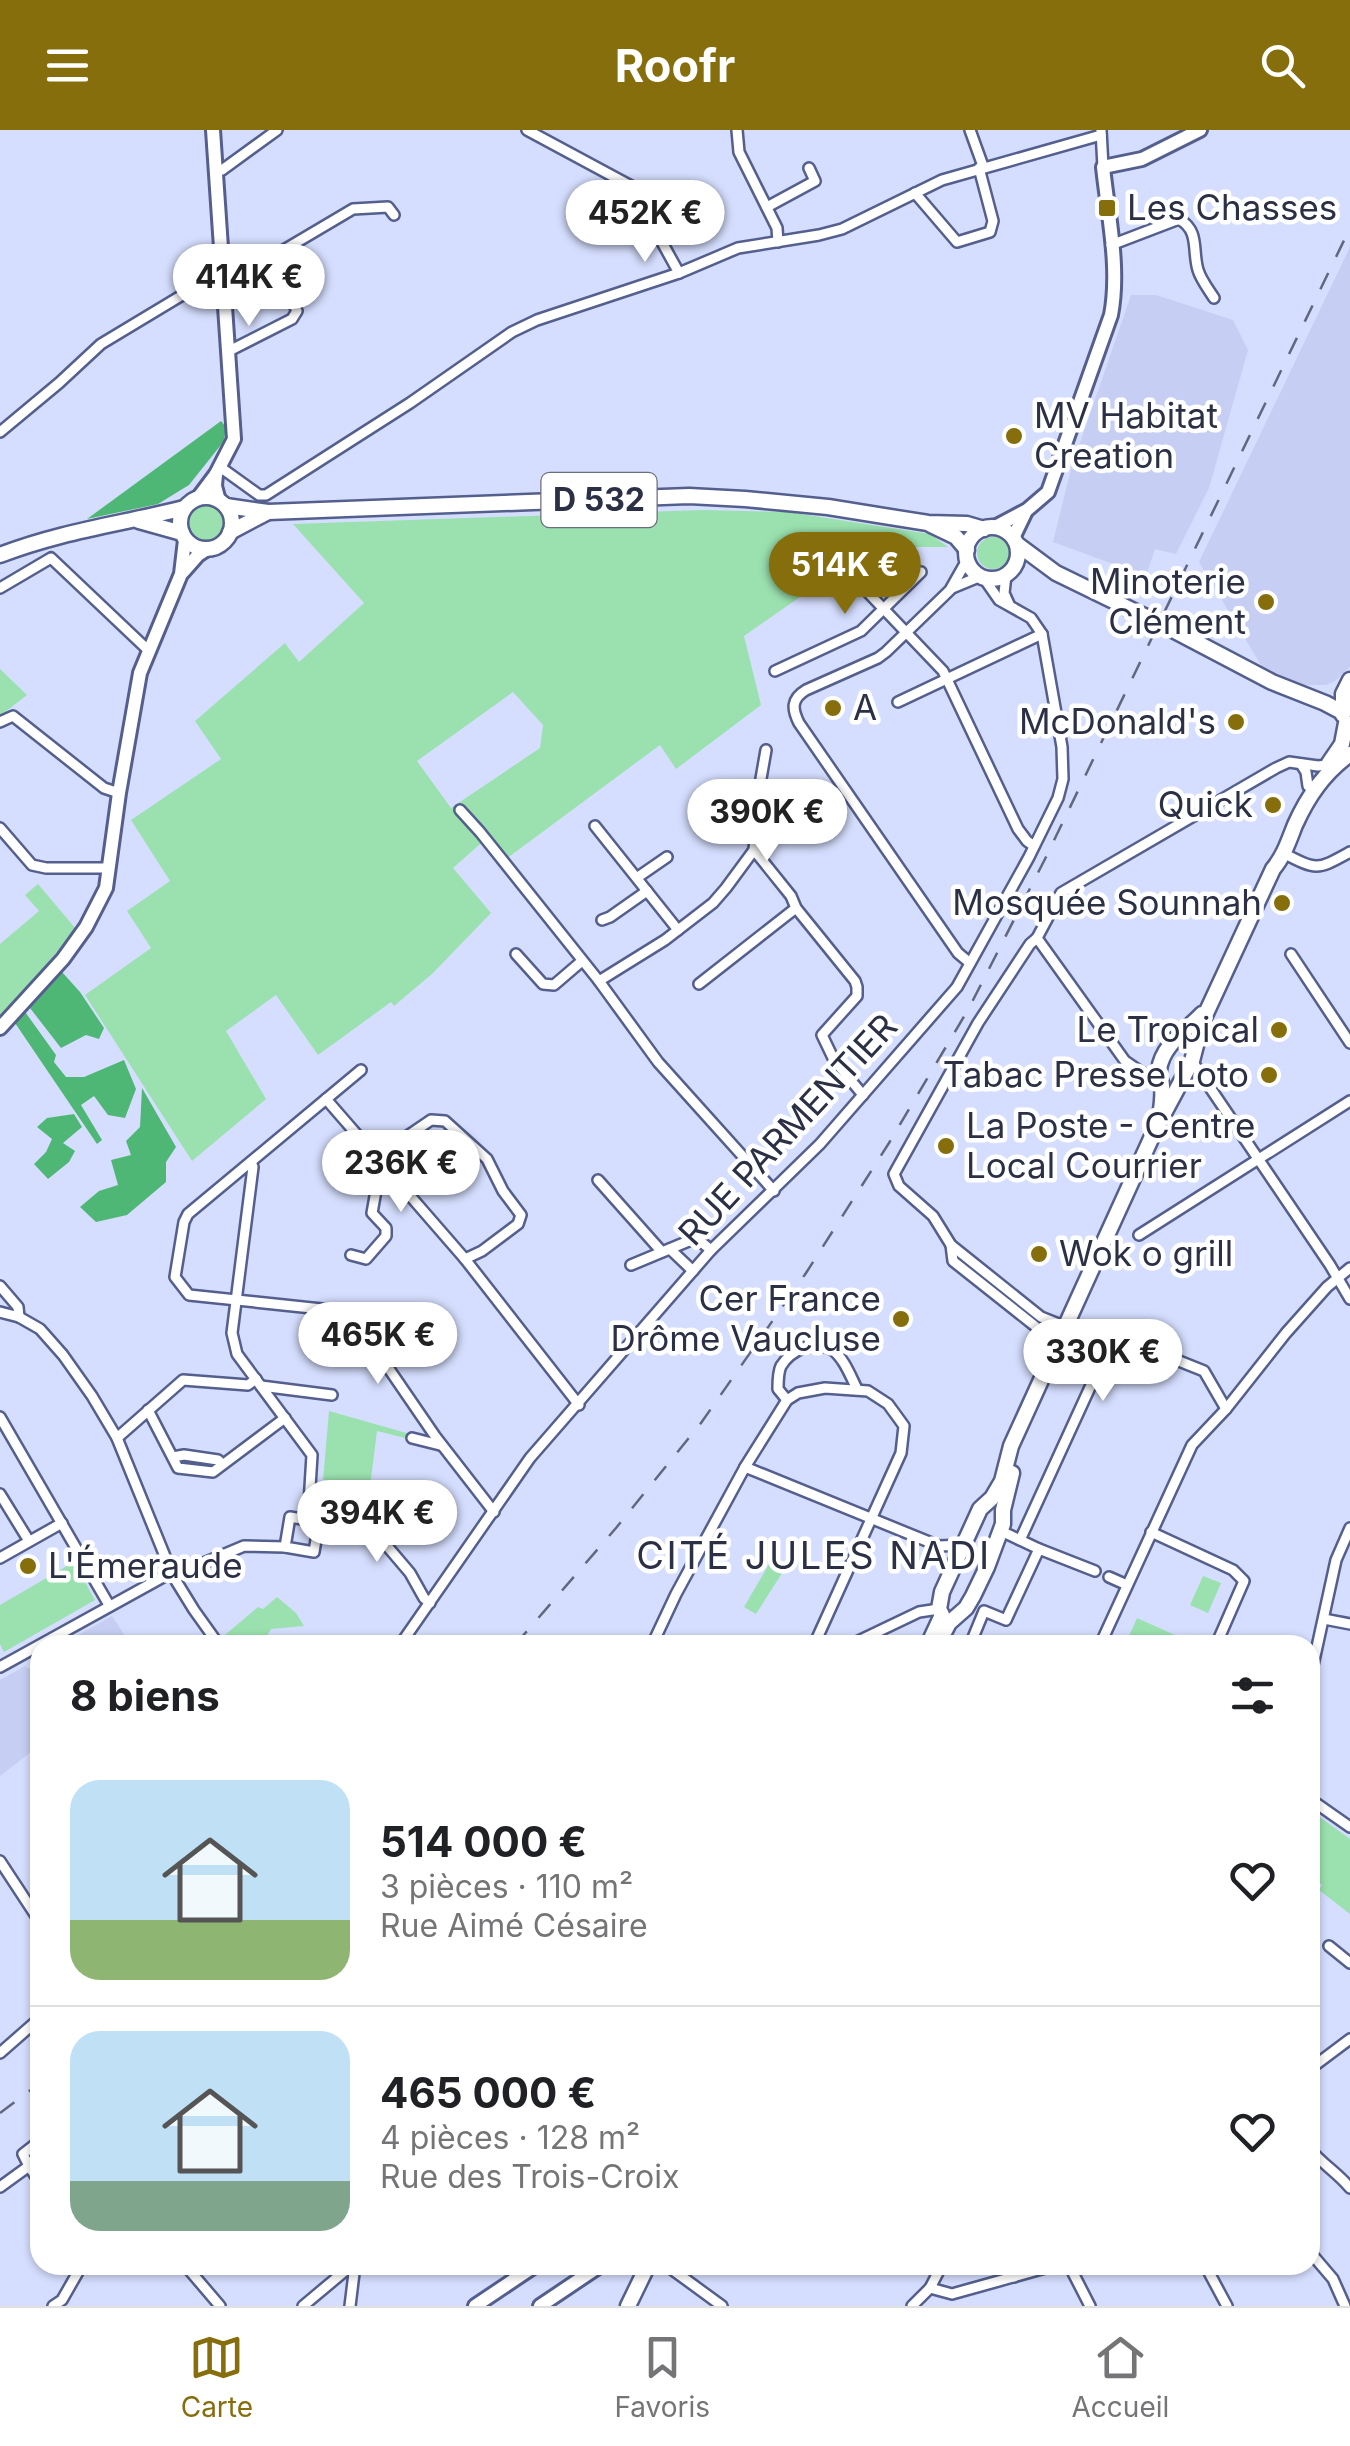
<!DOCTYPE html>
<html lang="fr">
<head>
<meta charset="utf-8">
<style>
  :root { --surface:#fff; --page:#f2f2f2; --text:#202124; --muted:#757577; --line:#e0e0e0; --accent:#866e0d }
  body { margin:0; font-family:Inter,sans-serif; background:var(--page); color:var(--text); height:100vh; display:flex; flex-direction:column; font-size:38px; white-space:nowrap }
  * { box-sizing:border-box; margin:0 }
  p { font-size:32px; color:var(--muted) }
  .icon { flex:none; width:55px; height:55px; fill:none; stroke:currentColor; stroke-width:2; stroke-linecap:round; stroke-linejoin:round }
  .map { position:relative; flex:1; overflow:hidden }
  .panel { position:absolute; left:30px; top:1505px; width:1290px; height:640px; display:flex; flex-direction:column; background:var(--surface); border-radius:30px; box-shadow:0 2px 8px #0004 }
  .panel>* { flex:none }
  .price { position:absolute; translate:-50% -85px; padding:0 22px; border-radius:35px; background:#fff; color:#222; font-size:32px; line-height:65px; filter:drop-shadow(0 2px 5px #0008) }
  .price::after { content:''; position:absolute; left:50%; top:60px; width:30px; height:22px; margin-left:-15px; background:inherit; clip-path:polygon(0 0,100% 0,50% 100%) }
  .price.current { background:var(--accent); color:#fff }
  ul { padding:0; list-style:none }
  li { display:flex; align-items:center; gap:30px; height:250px; padding:0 40px }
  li+li { border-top:2px solid var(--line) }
  li span { display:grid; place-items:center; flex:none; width:280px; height:200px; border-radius:30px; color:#555 }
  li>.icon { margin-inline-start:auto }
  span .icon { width:120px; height:120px; fill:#fffc; stroke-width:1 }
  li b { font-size:42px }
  h2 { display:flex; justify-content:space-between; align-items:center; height:120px; padding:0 40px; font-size:42px }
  header { display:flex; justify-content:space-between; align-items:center; height:130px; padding:0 40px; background:var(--accent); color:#fff; font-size:45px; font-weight:700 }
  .tabs { display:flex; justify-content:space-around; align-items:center; height:140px; border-top:2px solid var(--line); background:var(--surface); font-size:28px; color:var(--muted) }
  .tabs a { display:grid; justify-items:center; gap:5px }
  .tabs .current { color:var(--accent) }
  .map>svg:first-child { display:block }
</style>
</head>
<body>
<header><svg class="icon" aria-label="menu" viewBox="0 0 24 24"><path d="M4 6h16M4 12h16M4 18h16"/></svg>Roofr<svg class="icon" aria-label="search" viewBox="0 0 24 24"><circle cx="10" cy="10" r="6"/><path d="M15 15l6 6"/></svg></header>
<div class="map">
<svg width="1350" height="2176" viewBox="0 0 1350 2176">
  <rect width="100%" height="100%" fill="#d5defe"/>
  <g fill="#c6cff3">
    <polygon points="1350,117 1350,537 1335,551 1326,555 1306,555 1286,551 1264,540 1199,432"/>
    <polygon points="1131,165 1156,165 1233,190 1248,220 1209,358 1176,424 1155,419 1146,446 1053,412 1071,339"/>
    <polygon points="112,1486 131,1515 70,1515 75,1512 75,1507"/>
    <polygon points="40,1533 40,1615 0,1646 0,1550 25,1536 30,1539"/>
  </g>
  <g fill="#9be1af" fill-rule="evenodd">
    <circle cx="206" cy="394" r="20"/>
    <path d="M702 380 788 382 930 404 948 417H871L744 506 761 575 676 639 660 615 506 729 487 708 453 738 491 783 433 843 394 876 391 872 318 925 276 865 226 901 266 969 192 1031 85 865 151 818 127 781 170 751 131 690 221 629 195 591 285 513 299 532 364 473 293 394ZM513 562 543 595 540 618 451 678 417 631Z"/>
    <circle cx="993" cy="423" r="16"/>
    <polygon points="0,539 27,565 0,586"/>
    <polygon points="38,754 76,799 0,890 0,814 39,781 25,765"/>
    <polygon points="329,1281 410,1304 405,1308 377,1301 366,1388 330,1382 332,1365 322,1362"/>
    <polygon points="772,1429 786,1437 756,1484 744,1477"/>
    <polygon points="74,1432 95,1470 4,1522 0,1514 0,1475"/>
    <polygon points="1203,1446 1221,1453 1208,1483 1190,1475"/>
    <polygon points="277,1467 296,1483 304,1496 271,1499 262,1515 225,1515 220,1509 258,1477 263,1479"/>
    <polygon points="1137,1488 1197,1515 1125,1515"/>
    <polygon points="1310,1680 1350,1709 1350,1784 1319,1760 1322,1755 1310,1747"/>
  </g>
  <g fill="#4fb775">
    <polygon points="221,291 226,297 224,311 189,355 158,374 87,389"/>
    <polygon points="62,842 80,862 104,898 99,909 86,905 61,918 30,878"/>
    <polygon points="23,879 56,925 54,932 66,947 84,947 124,930 136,959 125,988 108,985 94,966 81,975 102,1010 97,1014 13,890"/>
    <polygon points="142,958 176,1017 166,1032 166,1052 127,1085 96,1092 80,1077 99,1061 118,1055 111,1030 131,1025 126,1011 140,997"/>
    <polygon points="74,984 82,997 63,1013 75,1021 69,1032 48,1049 34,1034 46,1022 52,1009 37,997 47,988"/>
  </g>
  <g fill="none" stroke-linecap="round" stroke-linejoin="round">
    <g stroke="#545f8d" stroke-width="14">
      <g id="street">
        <polyline points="527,0 631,56 679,143"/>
        <polyline points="737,0 739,22 777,98 778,112"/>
        <polyline points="970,0 983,36"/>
        <polyline points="1101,0 1103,37"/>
        <polyline points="216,41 222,40 277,0"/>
        <polyline points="915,63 957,112 990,102 993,91 979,38"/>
        <polyline points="767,77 815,51 809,38"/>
        <path d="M1111 115 1179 89C1200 101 1192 120 1198 140 1201 150 1209 160 1214 168"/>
        <polyline points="229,221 292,189 297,181 283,154 282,121 353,79 388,77 394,85"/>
        <polyline points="0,302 59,253 101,214 204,152 224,146"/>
        <polyline points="220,337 259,365 266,365 410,273 512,202 537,190 679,143 738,118 819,105 842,99 942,50 1101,5"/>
        <path d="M967 430 950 460 886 522 878 528 806 560C791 569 792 579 799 593L958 823 970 833"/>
        <polyline points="842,444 847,444 857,451 943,541 1018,699 1027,711 1034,716"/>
        <polyline points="1006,445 1004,463 1009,474"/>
        <polyline points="0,458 51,428 148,520"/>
        <polyline points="952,458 981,446"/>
        <polyline points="775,541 861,501 921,442"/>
        <polyline points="898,572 1042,504"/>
        <polyline points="0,592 13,586 104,658 119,663"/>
        <polyline points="1301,634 1306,642 1308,656"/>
        <polyline points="460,680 480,702 599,851 658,932 774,1061"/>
        <polyline points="595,696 678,800"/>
        <polyline points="0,698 32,735 46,738 109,738"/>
        <polyline points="754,720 791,766 796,778 855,851 857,857 857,866 822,905 834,930 863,965"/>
        <path d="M1283 723C1318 741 1317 740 1350 722"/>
        <polyline points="638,747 667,727"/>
        <polyline points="602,790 610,787 647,761"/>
        <polyline points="1037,808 1030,814 978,893 894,1044 899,1056 933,1086 951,1115 1041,1187 1066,1197"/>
        <polyline points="516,824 543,854 554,855 582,831"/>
        <polyline points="1291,824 1350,913"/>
        <polyline points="599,851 665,810 713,773 726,758 754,720 759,660 766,620"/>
        <polyline points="699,854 796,778"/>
        <polyline points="1192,931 1330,1135 1350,1169"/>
        <polyline points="361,940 188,1084 184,1092 175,1147 189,1165 350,1182 435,1306 494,1382"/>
        <polyline points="1159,947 1144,944 1125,931 1037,808 1061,763 1276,638 1289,632 1318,636 1327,635"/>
        <polyline points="326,969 465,1129 579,1275"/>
        <polyline points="251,1032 253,1037 232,1203 237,1224 312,1325 308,1390"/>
        <polyline points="598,1050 662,1122"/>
        <polyline points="1139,1105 1350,971"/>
        <polyline points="951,1115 953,1131 1035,1196 1056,1218"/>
        <polyline points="670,1119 693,1141"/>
        <polyline points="351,1125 366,1129 386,1106 386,1098 372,1083 379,1044 406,1007 431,990 445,991 487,1029 503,1061 521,1085 518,1094 482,1121 465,1129"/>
        <polyline points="631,1135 691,1110 700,1111 711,1120"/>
        <polyline points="0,1156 18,1177 19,1187"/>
        <polyline points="0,1182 19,1187 40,1199 63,1225 92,1266 117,1308 173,1446 194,1480 219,1515"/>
        <polyline points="261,1256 332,1265"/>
        <path d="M787 1270 778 1259C778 1251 778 1242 781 1236 791 1220 813 1210 831 1219 843 1226 851 1247 857 1259"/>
        <polyline points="148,1280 178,1338 213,1342 285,1288"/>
        <polyline points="0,1287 109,1475"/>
        <polyline points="117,1308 183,1250 248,1255 256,1249"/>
        <polyline points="412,1308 440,1315"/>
        <polyline points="173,1327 184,1325 218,1330 222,1334"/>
        <polyline points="745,1337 939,1416 963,1415"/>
        <polyline points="0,1364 29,1411"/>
        <polygon points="290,1387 319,1392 314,1422 285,1417"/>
        <polyline points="319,1392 349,1396 376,1403 410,1443 424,1468 430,1473"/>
        <polyline points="1001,1401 1039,1419 1095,1441"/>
        <polyline points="1151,1402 1233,1440 1244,1451 1216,1515"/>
        <polyline points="1020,1410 1114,1205 1204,1241 1226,1279"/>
        <polyline points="0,1428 62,1393"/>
        <polyline points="173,1446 244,1416 285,1417"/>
        <polyline points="1109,1447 1127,1455"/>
        <polyline points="1324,1489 1350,1494"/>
        <polyline points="559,1512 562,1515"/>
        <polyline points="400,1515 530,1328 711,1120 820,1014 957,857 1029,727 1058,668 1063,649 1062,617 1042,504 1031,488 999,470 983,447"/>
        <polyline points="652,1515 676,1464 745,1337 787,1270 798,1263 825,1258 868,1261 888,1274 904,1296 901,1323 814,1515"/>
        <polyline points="850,1515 919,1482 939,1479"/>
        <polyline points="970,1515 984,1481 1006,1490 1039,1419"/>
        <polyline points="1100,1515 1192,1315 1226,1279 1286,1203 1327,1157 1350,1138"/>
        <polyline points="0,1537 172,1442"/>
        <polyline points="1310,1549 1336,1430 1350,1398"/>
        <polyline points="1310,1669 1350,1697"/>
        <polyline points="0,1731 40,1792"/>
        <polyline points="1329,1816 1350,1833"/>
        <polyline points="0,1923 40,1888"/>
        <polyline points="1310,1939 1350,1909"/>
        <path d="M1310 2019C1322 2034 1338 2043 1350 2058"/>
        <polyline points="29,2036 23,2024 37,2013 40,2006"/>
        <polyline points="0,2057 29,2036 40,2053"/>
        <polyline points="1310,2122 1333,2149 1345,2176"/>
        <polyline points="185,2135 220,2176"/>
        <polyline points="666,2135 722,2176"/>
        <polyline points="1004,2135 1014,2147"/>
        <polyline points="1069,2135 1090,2176"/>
        <polyline points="1205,2135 1227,2176"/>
        <polyline points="930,2158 952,2164 1056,2135"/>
        <polyline points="53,2176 62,2170 82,2135"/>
        <polyline points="303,2176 352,2135"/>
        <polyline points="350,2176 355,2135"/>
        <polyline points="912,2176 930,2158 942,2135"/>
      </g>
    </g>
    <g stroke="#545f8d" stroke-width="18">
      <g id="secondary">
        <polyline points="216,344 215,356 219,371"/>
        <polyline points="198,368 216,344 234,309 213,0"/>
        <path d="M995 397 1027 380 1048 362 1111 185C1120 138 1108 85 1103 37L1142 29 1200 0"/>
        <polyline points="1013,408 1025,383"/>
        <polyline points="183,442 198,425 207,419"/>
        <polyline points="0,898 63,829 86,797 106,758 119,663 140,543 181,444 185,410"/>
        <polyline points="475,2176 536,2135"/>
        <polyline points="540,2176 601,2135"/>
      </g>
    </g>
    <g stroke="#545f8d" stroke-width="19">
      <g id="primary">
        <circle cx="206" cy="393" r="26"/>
        <polyline points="226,376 268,382 689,366 745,369 828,377 928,393 967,394 984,399"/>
        <polyline points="139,391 182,403"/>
        <polyline points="931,395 956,407 967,420"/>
        <circle cx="992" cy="423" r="26"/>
        <polyline points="230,402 268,382"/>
        <polyline points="1017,414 1056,443 1173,500 1272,552 1325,573 1342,582"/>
        <path d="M0 425C62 401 121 394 184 378"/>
        <polyline points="1343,585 1343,564 1350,550"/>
        <polyline points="1329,633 1342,614 1346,593"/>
        <path d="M1161 980C1162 972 1163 963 1162 956 1160 945 1157 952 1159 940 1162 915 1186 901 1202 884"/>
        <polyline points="939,1512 949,1493 966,1478 973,1466 987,1437 1003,1394 1003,1380 1012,1343"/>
        <path d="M928 1515 942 1485 939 1479 942 1462 980 1379 992 1368 1002 1351 1011 1316 1155 1000 1192 931 1202 892 1273 739C1284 726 1289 710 1295 695 1308 666 1324 643 1350 624"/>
        <polyline points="628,2176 645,2141 646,2135"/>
      </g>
    </g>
    <use href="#street" stroke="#fff" stroke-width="9"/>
    <use href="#secondary" stroke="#fff" stroke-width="12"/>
    <use href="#primary" stroke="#fff" stroke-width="14"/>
    <g stroke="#61677f" stroke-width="2.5" stroke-dasharray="18 18" stroke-linecap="butt">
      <polyline points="515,1515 616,1398 701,1293 806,1143 889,1013 969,878 1045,729 1350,98"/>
      <polyline points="0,1983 40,1953"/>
    </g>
  </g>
  <g fill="#866e0d" stroke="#fff" stroke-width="4">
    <rect x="1097" y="68" width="20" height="20" rx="5"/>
    <circle cx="1014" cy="306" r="10"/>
    <circle cx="1266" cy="472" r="10"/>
    <circle cx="833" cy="578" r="10"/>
    <circle cx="1236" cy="592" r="10"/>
    <circle cx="1273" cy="675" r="10"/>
    <circle cx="1282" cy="773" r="10"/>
    <circle cx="1279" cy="900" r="10"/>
    <circle cx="1269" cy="945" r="10"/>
    <circle cx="946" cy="1016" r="10"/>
    <circle cx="1039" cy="1124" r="10"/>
    <circle cx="901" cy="1189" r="10"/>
    <circle cx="28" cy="1436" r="10"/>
  </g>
  <g text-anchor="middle" stroke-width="9" stroke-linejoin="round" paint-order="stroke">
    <rect fill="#fff" stroke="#6b6e7d" stroke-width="2.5" x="541.5" y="343" width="115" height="54" rx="8"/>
    <g font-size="32" font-weight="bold" fill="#2b3045">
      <text x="599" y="381">D 532</text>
    </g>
    <g font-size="35" fill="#2b3045" stroke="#fff" text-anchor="end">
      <text x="1127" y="90" text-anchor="start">Les Chasses</text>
      <text x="1034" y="298" text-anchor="start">MV Habitat<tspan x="1034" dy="40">Creation</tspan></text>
      <text x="1246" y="464">Minoterie<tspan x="1246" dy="40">Clément</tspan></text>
      <text x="853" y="590" text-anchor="start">A</text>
      <text x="1216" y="604">McDonald's</text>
      <text x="1253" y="687">Quick</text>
      <text x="1262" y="785">Mosquée Sounnah</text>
      <text x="1259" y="912">Le Tropical</text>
      <text x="1249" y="957">Tabac Presse Loto</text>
      <text x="966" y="1008" text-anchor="start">La Poste - Centre<tspan x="966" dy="40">Local Courrier</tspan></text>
      <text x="1059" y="1136" text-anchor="start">Wok o grill</text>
      <text x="881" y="1181">Cer France<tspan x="881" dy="40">Drôme Vaucluse</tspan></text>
      <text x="48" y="1448" text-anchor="start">L'Émeraude</text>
    </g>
    <g font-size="35" fill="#2b3045" stroke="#fff">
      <text transform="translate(788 1000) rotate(-47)" y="12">RUE PARMENTIER</text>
    </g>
    <g font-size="38" letter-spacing="2.5" fill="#2b3045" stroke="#fff">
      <text x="814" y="1439">CITÉ JULES NADI</text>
    </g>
  </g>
</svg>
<b class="price" style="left:645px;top:135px">452K €</b>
<b class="price" style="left:249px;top:199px">414K €</b>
<b class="price current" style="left:845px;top:487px">514K €</b>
<b class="price" style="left:767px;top:734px">390K €</b>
<b class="price" style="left:401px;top:1085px">236K €</b>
<b class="price" style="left:378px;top:1257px">465K €</b>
<b class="price" style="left:1103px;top:1274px">330K €</b>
<b class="price" style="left:377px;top:1435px">394K €</b>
<section class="panel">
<h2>8 biens<svg class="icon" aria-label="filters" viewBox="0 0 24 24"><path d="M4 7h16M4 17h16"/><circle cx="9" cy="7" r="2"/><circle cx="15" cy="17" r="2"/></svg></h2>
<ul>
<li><span style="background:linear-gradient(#bfe0f5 70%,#8fb573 0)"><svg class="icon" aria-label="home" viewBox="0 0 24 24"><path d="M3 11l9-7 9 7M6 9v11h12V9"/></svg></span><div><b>514 000 €</b><p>3 pièces · 110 m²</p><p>Rue Aimé Césaire</p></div><svg class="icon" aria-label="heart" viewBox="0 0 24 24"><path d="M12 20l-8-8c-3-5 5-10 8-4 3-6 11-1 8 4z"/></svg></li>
<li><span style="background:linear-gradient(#bfe0f5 75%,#7fa58c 0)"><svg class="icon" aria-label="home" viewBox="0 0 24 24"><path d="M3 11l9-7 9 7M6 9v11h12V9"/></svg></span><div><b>465 000 €</b><p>4 pièces · 128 m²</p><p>Rue des Trois-Croix</p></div><svg class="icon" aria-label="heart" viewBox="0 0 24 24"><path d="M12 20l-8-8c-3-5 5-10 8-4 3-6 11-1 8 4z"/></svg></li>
</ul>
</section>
</div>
<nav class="tabs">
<a class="current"><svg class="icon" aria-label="map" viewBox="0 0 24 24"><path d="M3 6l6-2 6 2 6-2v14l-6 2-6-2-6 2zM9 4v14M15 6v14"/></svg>Carte</a>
<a><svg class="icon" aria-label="saved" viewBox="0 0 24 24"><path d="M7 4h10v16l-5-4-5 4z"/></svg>Favoris</a>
<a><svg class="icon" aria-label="home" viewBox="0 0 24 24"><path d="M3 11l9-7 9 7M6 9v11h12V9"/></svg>Accueil</a>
</nav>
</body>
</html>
